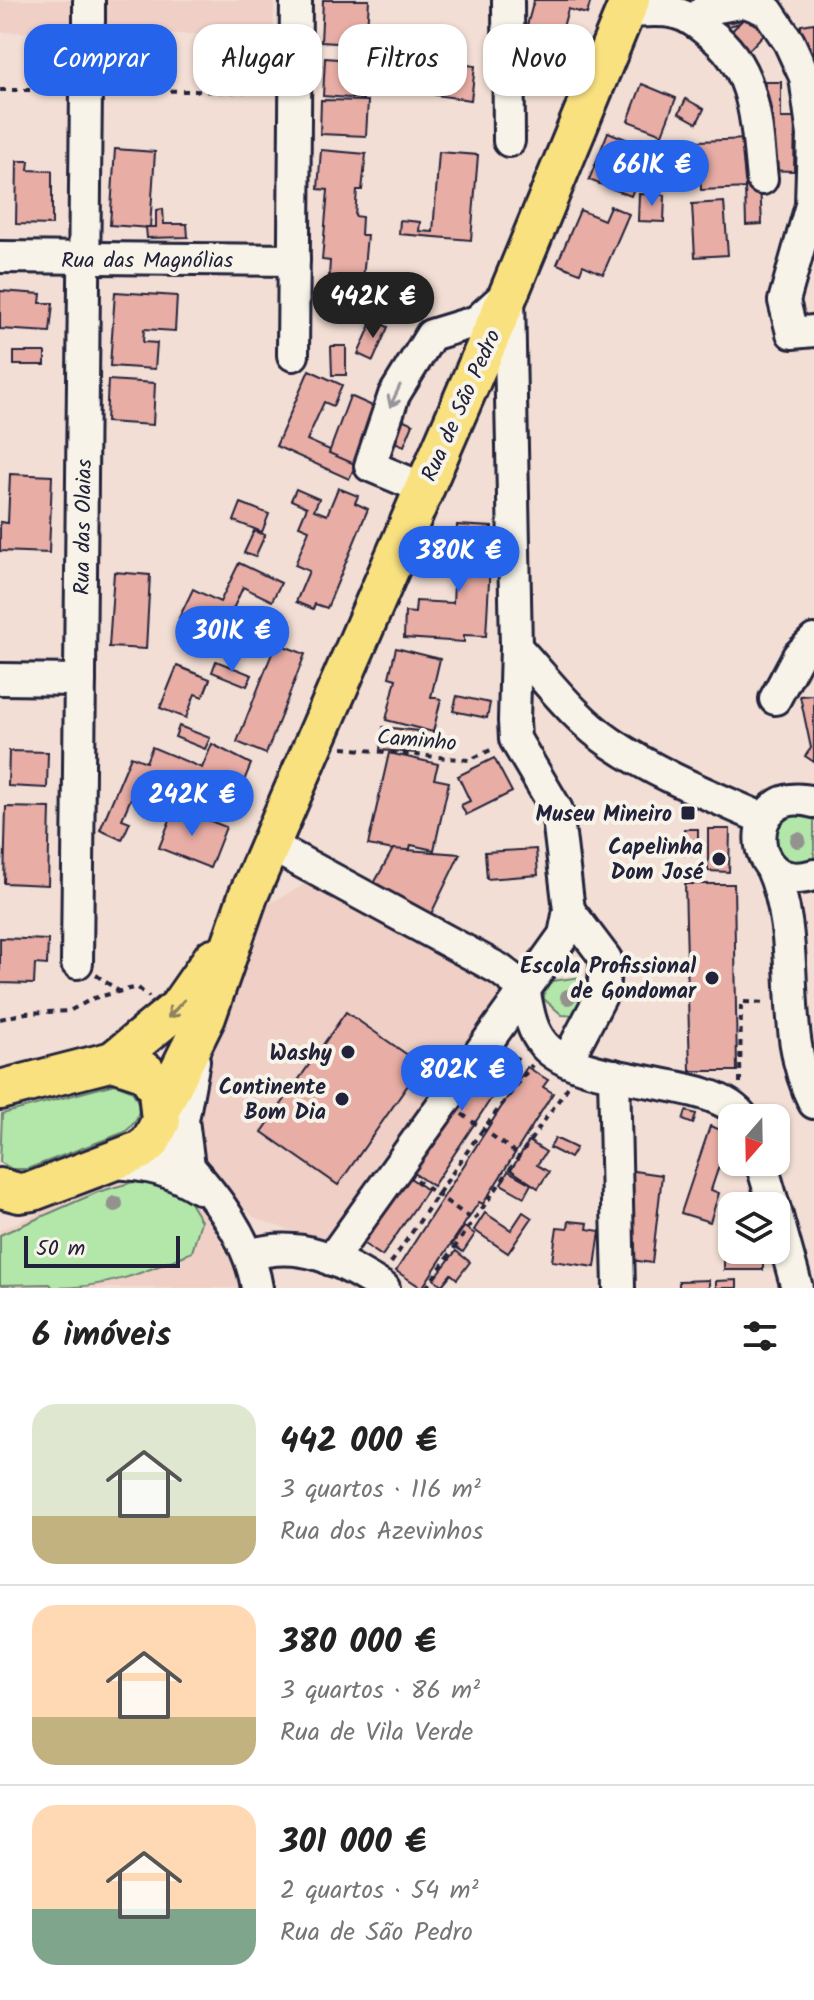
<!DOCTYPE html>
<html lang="pt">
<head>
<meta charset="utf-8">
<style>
  :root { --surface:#fff; --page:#f6f6f6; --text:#222; --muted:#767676; --line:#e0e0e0; --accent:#2563eb }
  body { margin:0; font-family:Kalam,sans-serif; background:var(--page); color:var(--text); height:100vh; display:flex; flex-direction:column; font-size:30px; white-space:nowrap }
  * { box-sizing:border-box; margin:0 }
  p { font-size:26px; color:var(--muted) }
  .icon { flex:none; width:44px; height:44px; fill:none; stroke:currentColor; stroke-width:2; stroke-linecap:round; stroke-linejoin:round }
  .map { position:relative; height:1288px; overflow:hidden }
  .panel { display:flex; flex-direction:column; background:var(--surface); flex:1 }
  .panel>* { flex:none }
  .banner { position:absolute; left:24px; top:24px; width:766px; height:72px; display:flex; gap:16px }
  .needle { width:52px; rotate:200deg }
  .buttons { position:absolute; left:718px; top:1104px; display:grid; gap:16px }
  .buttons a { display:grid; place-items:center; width:72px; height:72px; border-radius:16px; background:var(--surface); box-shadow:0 2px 6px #0004; font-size:40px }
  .scale { position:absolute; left:24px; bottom:20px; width:156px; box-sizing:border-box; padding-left:8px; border:4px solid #22223b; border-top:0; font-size:22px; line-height:28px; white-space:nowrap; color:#22223b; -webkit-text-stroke:6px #f7f3e8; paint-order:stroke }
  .price { position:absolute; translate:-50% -68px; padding:0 18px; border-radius:28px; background:var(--accent); color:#fff; font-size:26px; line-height:52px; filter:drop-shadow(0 2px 4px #0008) }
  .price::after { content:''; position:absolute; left:50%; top:48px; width:24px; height:18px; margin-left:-12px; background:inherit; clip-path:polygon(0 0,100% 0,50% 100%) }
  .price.on { background:#222; color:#fff }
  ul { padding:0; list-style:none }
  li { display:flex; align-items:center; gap:24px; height:200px; padding:0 32px }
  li+li { border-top:2px solid var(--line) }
  li span { display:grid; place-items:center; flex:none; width:224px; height:160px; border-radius:24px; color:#555 }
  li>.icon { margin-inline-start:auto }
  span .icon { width:96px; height:96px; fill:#fffc; stroke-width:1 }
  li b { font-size:34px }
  h2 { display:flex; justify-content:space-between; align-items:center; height:96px; padding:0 32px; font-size:34px }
  .tag { padding:0 28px; border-radius:24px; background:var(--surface); box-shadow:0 2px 6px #0004; font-size:28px; line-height:72px }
  .tag.on { background:var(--accent); color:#fff }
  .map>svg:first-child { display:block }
</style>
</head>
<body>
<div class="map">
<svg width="814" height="1288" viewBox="0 0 814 1288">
  <rect width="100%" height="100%" fill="#f2ded4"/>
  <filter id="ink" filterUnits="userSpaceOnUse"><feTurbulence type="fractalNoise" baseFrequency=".0125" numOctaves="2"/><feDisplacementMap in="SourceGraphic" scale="16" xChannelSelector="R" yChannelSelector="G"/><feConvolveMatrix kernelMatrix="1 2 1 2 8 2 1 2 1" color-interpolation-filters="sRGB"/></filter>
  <g filter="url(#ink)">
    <g fill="#efcfc6">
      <polygon points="0,0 274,0 274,35 0,32"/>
      <polygon points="304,885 356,903 478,972 495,985 503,998 329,1244 255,1218 216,1183 197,1135 216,1040 265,906"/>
      <polygon points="142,1168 202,1207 233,1266 240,1288 0,1288 0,1230"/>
    </g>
    <g fill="#b2e7a9" stroke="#6a8472" stroke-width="2">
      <polygon points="785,815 814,816 814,862 799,867 776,854 773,828"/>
      <polygon points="581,977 591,993 580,1016 562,1015 544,999 545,982"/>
      <path d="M115 1084 131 1090C144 1106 140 1120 125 1132L27 1169H12L0 1162 2 1114Z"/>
      <path d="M154 1176 181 1188 201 1221 192 1252C144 1273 107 1288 53 1288L50 1284 0 1285V1235L98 1192Z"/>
    </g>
    <g fill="#e8ada5" stroke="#22223b" stroke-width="2">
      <polygon points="323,0 369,0 366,45 321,42"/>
      <polygon points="534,0 591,0 587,14 568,9 553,64 519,55"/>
      <polygon points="740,8 744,22 713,30 709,16"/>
      <polygon points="753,9 771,27 742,57 724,39"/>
      <polygon points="814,23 814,125 801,34 801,25"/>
      <polygon points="73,33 111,34 111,47 73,47"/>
      <polygon points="382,51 400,51 401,74 383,74"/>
      <polygon points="325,58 365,61 363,99 323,96"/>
      <polygon points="440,61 475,66 471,100 435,95"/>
      <polygon points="761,82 781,82 781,118 795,118 794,171 761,170"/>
      <polygon points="642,84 676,98 662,134 628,121"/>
      <polygon points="686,99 704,109 697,123 679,113"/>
      <polygon points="321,100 368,101 366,136 320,134"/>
      <polygon points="608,132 649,148 631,196 589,180"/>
      <polygon points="748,139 750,188 701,190 699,141"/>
      <polygon points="654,147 664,148 662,188 652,188"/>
      <polygon points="115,149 155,152 150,228 110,225"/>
      <polygon points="321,150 366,154 362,190 357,190 355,216 362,217 361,235 367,235 363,279 329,276 330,261 322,260 328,190 318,189"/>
      <polygon points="439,152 478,155 471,240 399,234 400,220 420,222 419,231 433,232"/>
      <polygon points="17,161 29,161 28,170 52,171 52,225 16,224"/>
      <polygon points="760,185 762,224 746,225 745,186"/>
      <polygon points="639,194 665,195 664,222 638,221"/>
      <polygon points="724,202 728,255 695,257 692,204"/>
      <polygon points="610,206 629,214 603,274 583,265 580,273 557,264 580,210 604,220"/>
      <polygon points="163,209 164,224 187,224 188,237 147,238 146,227 156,227 156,210"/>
      <polygon points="0,291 41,294 40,303 53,303 50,332 0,329"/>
      <polygon points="115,292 177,296 175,331 144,329 143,342 157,343 155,369 110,366"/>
      <polygon points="373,320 388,327 373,361 358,354"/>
      <polygon points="331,346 346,346 346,375 332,375"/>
      <rect x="14" y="352" width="31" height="13"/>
      <polygon points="309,370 342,385 333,406 324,402 307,440 357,462 349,479 276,446"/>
      <polygon points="108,380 155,383 153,425 106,422"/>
      <polygon points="350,396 413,424 404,446 374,433 359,466 329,453"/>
      <polygon points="10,474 52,476 49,553 0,551 0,522 8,523"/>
      <polygon points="338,488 358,496 355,503 368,509 327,608 315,604 313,609 296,602 309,571 295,565 309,530 299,526 307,507 291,500 296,489 319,499 314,510 327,515"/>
      <polygon points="241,503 269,514 262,532 234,521"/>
      <polygon points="457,525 492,527 486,636 464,635 464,642 404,638 405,612 415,613 416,601 453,603"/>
      <polygon points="254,531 265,535 255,557 244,553"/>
      <polygon points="239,563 281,583 272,601 243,587 233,609 253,618 240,646 179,618 193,589 220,602"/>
      <polygon points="114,572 150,575 146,649 109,647"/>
      <polygon points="276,643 305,654 266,754 237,742"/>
      <polygon points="396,648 440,659 431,697 441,699 433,732 386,720 396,679 389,677"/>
      <polygon points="216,661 252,675 247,686 212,672"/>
      <polygon points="177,666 210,679 203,697 195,694 186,718 160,708"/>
      <polygon points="813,695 814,695 814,762 805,756 811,748 800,696"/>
      <polygon points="457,696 490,703 487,718 453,711"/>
      <polygon points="179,726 210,738 205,749 175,737"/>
      <polygon points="383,727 418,731 415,753 380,750"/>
      <polygon points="212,744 251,764 234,805 151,770 144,787 137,784 122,819 130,822 122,840 100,830 131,756 146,762 152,747 202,768"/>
      <polygon points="9,751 48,752 47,788 8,786"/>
      <polygon points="389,753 438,764 434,779 449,782 434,850 411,845 409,853 368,845"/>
      <polygon points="494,758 512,792 466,815 461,805 470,801 458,776"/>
      <polygon points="6,807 50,808 48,885 4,883"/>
      <polygon points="175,807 226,827 210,868 159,848"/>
      <polygon points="684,829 698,829 698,854 683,855"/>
      <polygon points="708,829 730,829 729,872 708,871"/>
      <polygon points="393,849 460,854 431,914 372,887"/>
      <polygon points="536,849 538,875 487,879 485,852"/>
      <polygon points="685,884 734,884 737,1071 690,1071"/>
      <polygon points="0,938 48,940 47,965 35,964 34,984 0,983"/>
      <polygon points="346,1012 422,1065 338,1185 262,1132"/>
      <polygon points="491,1040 518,1058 433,1186 406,1168"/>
      <polygon points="527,1067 548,1080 543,1087 553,1093 483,1204 479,1202 422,1288 396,1271"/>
      <polygon points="686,1111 696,1114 693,1124 683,1120"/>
      <polygon points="710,1126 730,1133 711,1190 719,1193 710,1222 681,1213"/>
      <polygon points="555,1138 576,1148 570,1158 550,1148"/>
      <polygon points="529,1141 546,1152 537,1165 549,1172 538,1188 511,1170"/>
      <polygon points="399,1170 427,1190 382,1256 354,1237"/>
      <polygon points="627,1170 662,1175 652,1263 617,1258"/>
      <polygon points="508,1171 531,1184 524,1197 501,1184"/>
      <polygon points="523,1212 532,1218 508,1253 474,1230 485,1213 511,1230"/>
      <polygon points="569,1221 588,1223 587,1229 600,1231 595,1267 552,1261 557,1227 568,1228"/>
      <polygon points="464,1227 475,1234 463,1252 452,1245"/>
      <polygon points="724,1236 732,1236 732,1250 763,1250 763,1270 724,1270"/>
      <polygon points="456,1251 470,1262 457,1279 451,1274 442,1285 434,1279"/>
      <polygon points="709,1280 709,1288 679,1288 679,1281"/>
      <polygon points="737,1280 737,1288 716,1288 716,1281"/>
    </g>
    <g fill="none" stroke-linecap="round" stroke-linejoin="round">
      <g stroke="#22223b" stroke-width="36">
        <g id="minor">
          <polyline points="508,0 509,141"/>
          <path d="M625 12C641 12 660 9 675 13 688 16 698 24 708 32 757 67 756 124 762 179"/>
          <polyline points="692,20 707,9 746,2 768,11 789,42 805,77 813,135 811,205 784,301 792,333 814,331"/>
          <polyline points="89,22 89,0"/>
          <polyline points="0,257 294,260"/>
          <polyline points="293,355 296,0"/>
          <polyline points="423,488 370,466 394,395 431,335 477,321 507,294"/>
          <path d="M516 647C546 679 574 718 611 743 658 775 712 796 764 819"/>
          <polyline points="0,679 80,680"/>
          <polyline points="775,699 798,656 814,640"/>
          <path d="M814 802C740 782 745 897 814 875"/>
          <path d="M270 845 499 969 524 988C528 1008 530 1029 544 1045 583 1089 714 1074 743 1118"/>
          <path d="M771 867C805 943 776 1029 814 1103"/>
          <polyline points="77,963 86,90"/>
          <polyline points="567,1061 603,992 606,959 569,910"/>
          <polyline points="614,1075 619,1288"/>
          <path d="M157 1132C197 1174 248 1228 257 1288"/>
          <polyline points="761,1162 774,1206"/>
          <path d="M113 1163C148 1165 170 1170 199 1188"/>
          <polyline points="189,1166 183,1120 194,1061"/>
          <polyline points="776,1212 797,1288"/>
          <path d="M249 1255C302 1239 339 1260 384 1288"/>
          <polyline points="331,1260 564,935 569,910 557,810 515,739 514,721 516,647 509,297"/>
        </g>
      </g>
      <g stroke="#22223b" stroke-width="44">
        <g id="major">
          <polyline points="113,1061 178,1008 213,958"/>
          <polyline points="0,1090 113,1061 146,1072 158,1090 161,1121 150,1143 139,1151 33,1191 19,1193 0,1188"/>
          <polyline points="162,1106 206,1017 248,896 509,293 630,0"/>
        </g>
      </g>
      <g stroke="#22223b" stroke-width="4" stroke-dasharray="6 6" stroke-linecap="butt">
        <polyline points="67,76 67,33"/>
        <polyline points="112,84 112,33"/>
        <polyline points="0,90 62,90"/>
        <polyline points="110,90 270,92"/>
        <polyline points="343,748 469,760 495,748"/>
        <polyline points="96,975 120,992"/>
        <polyline points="0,1019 26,1013 69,1011 94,998 137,987 149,997"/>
        <polyline points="740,1083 741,1002 767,1003"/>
        <polyline points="462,1114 519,1155"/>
        <polyline points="416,1180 473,1220"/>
        <polyline points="391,1263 475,1140 532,1065"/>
        <polyline points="426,1288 568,1087"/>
      </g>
      <use href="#minor" stroke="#f7f3e8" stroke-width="30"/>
      <use href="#major" stroke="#fae180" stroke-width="38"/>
    </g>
    <g fill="#93928f">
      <circle cx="798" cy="840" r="8"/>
      <circle cx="568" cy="997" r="8"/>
      <circle cx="115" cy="1204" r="8"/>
    </g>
    <defs><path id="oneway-shaft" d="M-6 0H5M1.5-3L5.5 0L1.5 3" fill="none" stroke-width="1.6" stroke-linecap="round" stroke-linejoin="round" transform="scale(2)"/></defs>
    <use stroke="#97959a" href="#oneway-shaft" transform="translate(395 396) rotate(115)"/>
    <use stroke="#8e825e" href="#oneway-shaft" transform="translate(176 1009) rotate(132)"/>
  </g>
  <g fill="#22223b" stroke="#f7f3e8" stroke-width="3">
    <rect x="680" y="805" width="16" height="16" rx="4"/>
    <circle cx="719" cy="859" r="8"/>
    <circle cx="712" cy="978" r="8"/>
    <circle cx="348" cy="1052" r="8"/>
    <circle cx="342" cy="1099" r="8"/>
  </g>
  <g text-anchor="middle" stroke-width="8" stroke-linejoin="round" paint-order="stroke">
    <g font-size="22" fill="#22223b" stroke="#f7f3e8">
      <text x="147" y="267">Rua das Magnólias</text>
      <text transform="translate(460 405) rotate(-66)" y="8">Rua de São Pedro</text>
      <text transform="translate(82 527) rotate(-89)" y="8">Rua das Olaias</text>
      <text transform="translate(417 739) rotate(5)" y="8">Caminho</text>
    </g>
    <g font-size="22" font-weight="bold" fill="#22223b" stroke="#f7f3e8" text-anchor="end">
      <text x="672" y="821">Museu Mineiro</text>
      <text x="703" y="854">Capelinha<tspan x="703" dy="25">Dom José</tspan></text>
      <text x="696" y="973">Escola Profissional<tspan x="696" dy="25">de Gondomar</tspan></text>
      <text x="332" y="1060">Washy</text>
      <text x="326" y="1094">Continente<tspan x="326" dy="25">Bom Dia</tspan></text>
    </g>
  </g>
</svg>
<div class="buttons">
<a><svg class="needle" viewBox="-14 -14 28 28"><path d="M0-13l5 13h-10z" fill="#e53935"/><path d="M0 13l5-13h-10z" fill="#767676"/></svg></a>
<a><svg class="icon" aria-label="layers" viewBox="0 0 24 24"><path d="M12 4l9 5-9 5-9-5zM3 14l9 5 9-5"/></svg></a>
</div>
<div class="scale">50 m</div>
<b class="price" style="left:652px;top:208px">661K €</b>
<b class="price on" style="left:373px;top:340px">442K €</b>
<b class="price" style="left:459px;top:594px">380K €</b>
<b class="price" style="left:232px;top:674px">301K €</b>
<b class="price" style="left:192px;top:838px">242K €</b>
<b class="price" style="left:462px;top:1113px">802K €</b>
<div class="banner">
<a class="tag on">Comprar</a>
<a class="tag">Alugar</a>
<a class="tag">Filtros</a>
<a class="tag">Novo</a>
</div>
</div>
<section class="panel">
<h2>6 imóveis<svg class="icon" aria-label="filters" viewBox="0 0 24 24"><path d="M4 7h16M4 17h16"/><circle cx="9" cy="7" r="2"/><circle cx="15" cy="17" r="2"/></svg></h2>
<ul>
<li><span style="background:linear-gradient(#dfe7d0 70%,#c2b280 0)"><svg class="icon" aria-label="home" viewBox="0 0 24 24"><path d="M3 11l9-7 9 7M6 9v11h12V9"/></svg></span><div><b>442 000 €</b><p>3 quartos · 116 m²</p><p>Rua dos Azevinhos</p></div></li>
<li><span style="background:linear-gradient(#ffd9b3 70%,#c2b280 0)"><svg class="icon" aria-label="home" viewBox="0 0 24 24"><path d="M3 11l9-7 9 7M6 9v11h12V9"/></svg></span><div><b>380 000 €</b><p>3 quartos · 86 m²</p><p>Rua de Vila Verde</p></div></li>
<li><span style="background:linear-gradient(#ffd9b3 65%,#7fa58c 0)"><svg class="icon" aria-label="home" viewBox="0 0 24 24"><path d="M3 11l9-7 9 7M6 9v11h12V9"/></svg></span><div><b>301 000 €</b><p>2 quartos · 54 m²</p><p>Rua de São Pedro</p></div></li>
</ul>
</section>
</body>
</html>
